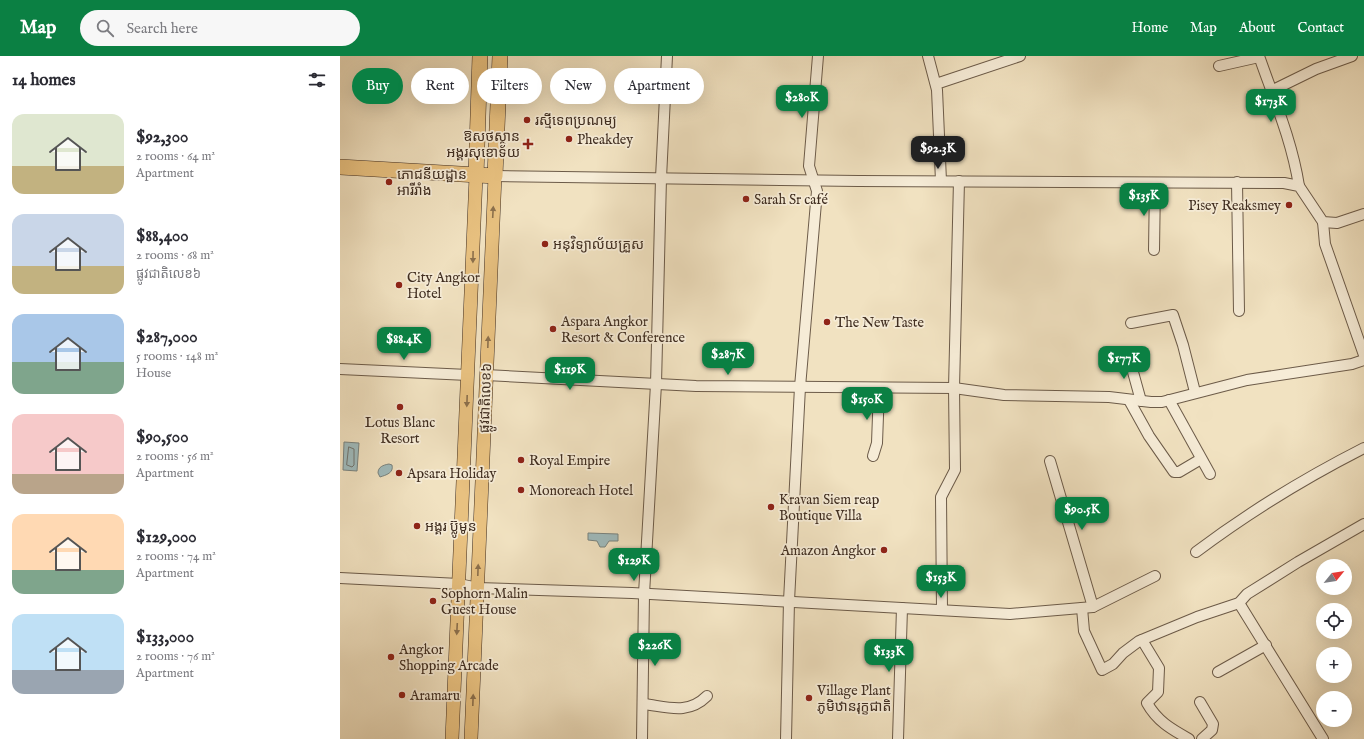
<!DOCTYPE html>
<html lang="en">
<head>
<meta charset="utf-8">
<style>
  :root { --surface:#fff; --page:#f7f7f7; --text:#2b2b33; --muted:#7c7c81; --accent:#0b8043 }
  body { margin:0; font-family:"IM FELL English","Noto Sans Khmer",serif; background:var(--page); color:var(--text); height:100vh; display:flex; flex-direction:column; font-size:15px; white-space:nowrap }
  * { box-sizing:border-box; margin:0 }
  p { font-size:13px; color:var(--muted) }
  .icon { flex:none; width:22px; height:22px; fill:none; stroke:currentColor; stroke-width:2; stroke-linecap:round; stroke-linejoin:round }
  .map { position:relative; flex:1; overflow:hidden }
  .sheet { display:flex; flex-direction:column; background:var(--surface); width:340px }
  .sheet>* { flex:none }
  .guide { position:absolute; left:12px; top:12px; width:380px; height:36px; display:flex; gap:8px }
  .needle { width:26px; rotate:60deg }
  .fabs { position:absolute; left:976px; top:503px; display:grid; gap:8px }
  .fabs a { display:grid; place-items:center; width:36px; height:36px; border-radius:50%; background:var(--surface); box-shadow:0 4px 16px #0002; font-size:20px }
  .price { position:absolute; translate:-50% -34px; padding:0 9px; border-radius:8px; background:var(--accent); color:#fff; font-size:13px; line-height:26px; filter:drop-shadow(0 1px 2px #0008) }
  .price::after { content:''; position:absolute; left:50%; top:24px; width:12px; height:9px; margin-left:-6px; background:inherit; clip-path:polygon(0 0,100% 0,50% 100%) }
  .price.selected { background:#222; color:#fff }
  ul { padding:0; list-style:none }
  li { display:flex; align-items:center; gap:12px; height:100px; padding:0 12px }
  li span { display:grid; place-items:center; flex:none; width:112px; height:80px; border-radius:12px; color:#555 }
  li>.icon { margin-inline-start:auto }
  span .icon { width:48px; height:48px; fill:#fffc; stroke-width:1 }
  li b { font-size:17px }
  h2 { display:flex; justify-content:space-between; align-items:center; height:48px; padding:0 12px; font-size:17px }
  .chip { padding:0 14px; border-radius:18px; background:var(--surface); box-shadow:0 4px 16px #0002; font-size:14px; line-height:36px }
  .chip.selected { background:var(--accent); color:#fff }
  header { display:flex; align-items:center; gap:24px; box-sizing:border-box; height:56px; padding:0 20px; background:var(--accent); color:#fff }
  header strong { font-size:19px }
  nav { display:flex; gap:22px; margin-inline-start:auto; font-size:14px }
  .search { width:280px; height:36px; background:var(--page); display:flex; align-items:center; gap:10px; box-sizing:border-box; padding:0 14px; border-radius:22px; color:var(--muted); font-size:15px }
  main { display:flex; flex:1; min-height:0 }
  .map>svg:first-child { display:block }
</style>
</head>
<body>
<header>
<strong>Map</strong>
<div class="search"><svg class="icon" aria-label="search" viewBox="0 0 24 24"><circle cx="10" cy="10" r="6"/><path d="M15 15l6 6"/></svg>Search here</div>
<nav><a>Home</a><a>Map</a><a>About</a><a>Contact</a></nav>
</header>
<main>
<section class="sheet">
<h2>14 homes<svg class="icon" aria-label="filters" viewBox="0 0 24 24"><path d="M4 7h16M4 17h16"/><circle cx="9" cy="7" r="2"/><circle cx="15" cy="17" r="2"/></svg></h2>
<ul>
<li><span style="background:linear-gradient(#dfe7d0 65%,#c2b280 0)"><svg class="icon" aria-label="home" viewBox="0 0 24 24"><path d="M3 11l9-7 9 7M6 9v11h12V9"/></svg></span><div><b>$92,300</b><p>2 rooms · 64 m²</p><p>Apartment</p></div></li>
<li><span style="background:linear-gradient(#c9d6e8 65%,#c2b280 0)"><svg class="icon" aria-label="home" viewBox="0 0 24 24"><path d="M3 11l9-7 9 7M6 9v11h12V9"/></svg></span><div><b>$88,400</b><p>2 rooms · 68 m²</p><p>ផ្លូវជាតិលេខ៦</p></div></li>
<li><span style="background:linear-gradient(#a9c7e8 60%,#7fa58c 0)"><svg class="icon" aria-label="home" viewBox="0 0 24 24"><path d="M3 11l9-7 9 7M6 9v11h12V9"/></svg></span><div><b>$287,000</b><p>5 rooms · 148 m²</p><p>House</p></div></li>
<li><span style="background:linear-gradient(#f6c9c9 75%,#b9a48a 0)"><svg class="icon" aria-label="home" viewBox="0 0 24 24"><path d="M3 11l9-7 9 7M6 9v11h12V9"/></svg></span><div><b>$90,500</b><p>2 rooms · 56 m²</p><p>Apartment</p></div></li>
<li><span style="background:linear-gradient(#ffd9b3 70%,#7fa58c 0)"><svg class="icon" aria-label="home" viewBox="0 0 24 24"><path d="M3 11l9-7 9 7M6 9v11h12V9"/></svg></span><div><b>$129,000</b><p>2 rooms · 74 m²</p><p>Apartment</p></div></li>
<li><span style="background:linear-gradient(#bfe0f5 70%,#9aa5b1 0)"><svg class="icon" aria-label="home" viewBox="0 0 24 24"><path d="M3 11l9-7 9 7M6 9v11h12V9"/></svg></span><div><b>$133,000</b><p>2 rooms · 76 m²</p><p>Apartment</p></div></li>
</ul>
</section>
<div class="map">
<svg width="1024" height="683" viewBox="0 0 1024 683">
  <rect width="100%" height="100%" fill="#f1e2c1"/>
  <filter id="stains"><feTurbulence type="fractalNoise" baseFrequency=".005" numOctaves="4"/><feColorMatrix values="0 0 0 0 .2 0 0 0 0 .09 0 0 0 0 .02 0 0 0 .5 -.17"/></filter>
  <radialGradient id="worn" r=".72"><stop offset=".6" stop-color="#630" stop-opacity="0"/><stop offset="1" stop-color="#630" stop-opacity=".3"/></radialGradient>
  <g fill="#9fbbbd" stroke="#79837f">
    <polygon points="4,386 19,387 17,415 3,414"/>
    <path d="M49 408 52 409C54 417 46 419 40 421L38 417C38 411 43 409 49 408Z"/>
    <polygon points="248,477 278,478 278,485 269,485 265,491 260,491 257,485 248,484"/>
  </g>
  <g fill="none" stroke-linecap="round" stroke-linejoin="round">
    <polygon stroke="#70746f" stroke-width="1" points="9,391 14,393 14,409 12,411 7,409"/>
    <g stroke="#6c5b49" stroke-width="12">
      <g id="minor">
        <polyline points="588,0 597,34 601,125"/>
        <path d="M919 0C934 43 952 85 959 130"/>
        <polyline points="879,10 919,1"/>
        <polyline points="596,28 680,0"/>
        <polyline points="931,35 976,13 1012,0"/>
        <polyline points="155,120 518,125 944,127 959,130 983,166 997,167 1024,158"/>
        <polyline points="897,126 899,255"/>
        <polyline points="983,166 985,188 1024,299"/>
        <polyline points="814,194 815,127"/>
        <polyline points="791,267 833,259 843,289 855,336"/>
        <polyline points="788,298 801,345"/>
        <polyline points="0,313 128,319"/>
        <polyline points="146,319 356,330 614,332 664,339 769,341 811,346 822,346 907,324 1012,308 1024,304"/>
        <polyline points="789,344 809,380 834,416 839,416 861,403"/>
        <polyline points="829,344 870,418"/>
        <polyline points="533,400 537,387 539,332"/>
        <polyline points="710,405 753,551"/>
        <path d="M856 496C908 457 965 422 1024 392"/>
        <polyline points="0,522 119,528 138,532 292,537 670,558 753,551 815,520"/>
        <polyline points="899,547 983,683"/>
        <polyline points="742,552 744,575 762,614 773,608 783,597 799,585 857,561 899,547 907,538 958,506 1024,468"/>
        <polyline points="602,554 601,441 615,414 614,332 619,125"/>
        <path d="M802 584 819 612 818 636 807 647C817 665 831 673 849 683"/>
        <polyline points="878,616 926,589"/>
        <polyline points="860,646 873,668 872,674 862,683"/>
        <path d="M304 648C328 651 348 659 367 640"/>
        <polyline points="302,683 304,538 316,328 321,122 327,0"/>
        <polyline points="446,683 449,545 460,331 477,135 469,110 478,0"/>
        <polyline points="558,683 562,552"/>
      </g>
    </g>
    <g stroke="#402e21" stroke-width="14">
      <g id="major">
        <polyline points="112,683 136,120"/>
        <polyline points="131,683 155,120"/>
      </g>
    </g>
    <g stroke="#402e21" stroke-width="16">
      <g id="highway">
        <polyline points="0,111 155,120 160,0"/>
        <polyline points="136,120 140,0"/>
      </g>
    </g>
    <use href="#minor" stroke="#f6ecd7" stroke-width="10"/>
    <use href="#major" stroke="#e8c180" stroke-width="13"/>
    <use href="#highway" stroke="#e8c180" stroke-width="15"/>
  </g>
  <defs><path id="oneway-solid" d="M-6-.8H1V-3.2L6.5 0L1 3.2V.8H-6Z"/></defs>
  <g fill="#8c704c">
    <use href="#oneway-solid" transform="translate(153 156) rotate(-87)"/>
    <use href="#oneway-solid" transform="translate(133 201) rotate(91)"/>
    <use href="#oneway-solid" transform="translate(148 286) rotate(-88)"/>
    <use href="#oneway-solid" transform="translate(127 345) rotate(92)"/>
    <use href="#oneway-solid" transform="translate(138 514) rotate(-88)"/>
    <use href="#oneway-solid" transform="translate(117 573) rotate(93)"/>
    <use href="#oneway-solid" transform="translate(133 644) rotate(-88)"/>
  </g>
  <g fill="#8f2418" stroke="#f6ecd7" stroke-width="1.5">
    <circle cx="187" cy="64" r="4"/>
    <circle cx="229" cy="83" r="4"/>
    <path d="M186 82h4v4h4v4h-4v4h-4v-4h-4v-4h4z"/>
    <circle cx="49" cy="126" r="4"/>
    <circle cx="406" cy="143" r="4"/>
    <circle cx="949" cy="149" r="4"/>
    <circle cx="205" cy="188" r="4"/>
    <circle cx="59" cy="229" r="4"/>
    <circle cx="487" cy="266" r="4"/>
    <circle cx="213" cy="273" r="4"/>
    <circle cx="60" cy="351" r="4"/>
    <circle cx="181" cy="404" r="4"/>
    <circle cx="59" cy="417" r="4"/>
    <circle cx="181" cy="434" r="4"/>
    <circle cx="431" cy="451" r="4"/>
    <circle cx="77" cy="470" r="4"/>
    <circle cx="544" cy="494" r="4"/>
    <circle cx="93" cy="545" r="4"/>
    <circle cx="51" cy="601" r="4"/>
    <circle cx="62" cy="639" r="4"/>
    <circle cx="469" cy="642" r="4"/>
  </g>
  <g text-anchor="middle" stroke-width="3.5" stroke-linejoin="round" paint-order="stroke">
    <g font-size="14" fill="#402e21" stroke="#f6ecd7" text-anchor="start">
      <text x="195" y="69">រស្មីទេពប្រណម្យ</text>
      <text x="180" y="85" text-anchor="end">ឱសថស្ថាន<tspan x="180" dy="16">អង្គរសុខោទ័យ</tspan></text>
      <text x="237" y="88">Pheakdey</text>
      <text x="57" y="123">ភោជនីយដ្ឋាន<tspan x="57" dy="16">អារីរាំង</tspan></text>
      <text x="414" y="148">Sarah Sr café</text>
      <text x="941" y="154" text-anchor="end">Pisey Reaksmey</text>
      <text x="213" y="193">អនុវិទ្យាល័យគ្រួស</text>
      <text x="67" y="226">City Angkor<tspan x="67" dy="16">Hotel</tspan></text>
      <text x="221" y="270">Aspara Angkor<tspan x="221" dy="16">Resort &amp; Conference</tspan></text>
      <text x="495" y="271">The New Taste</text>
      <text x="60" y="371" text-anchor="middle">Lotus Blanc<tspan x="60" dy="16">Resort</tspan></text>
      <text x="189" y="409">Royal Empire</text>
      <text x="67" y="422">Apsara Holiday</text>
      <text x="189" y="439">Monoreach Hotel</text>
      <text x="439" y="448">Kravan Siem reap<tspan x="439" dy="16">Boutique Villa</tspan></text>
      <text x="85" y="475">អង្គរ ប្ល៊ូមូន</text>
      <text x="536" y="499" text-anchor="end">Amazon Angkor</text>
      <text x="101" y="542">Sophorn Malin<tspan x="101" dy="16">Guest House</tspan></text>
      <text x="59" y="598">Angkor<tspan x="59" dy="16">Shopping Arcade</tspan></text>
      <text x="477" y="639">Village Plant<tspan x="477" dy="16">ភូមិឋានរុក្ខជាតិ</tspan></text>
      <text x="70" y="644">Aramaru</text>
    </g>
    <g font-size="14" fill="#402e21" stroke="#f6ecd7">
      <text transform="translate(145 342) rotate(-88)" y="5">ផ្លូវជាតិលេខ៦</text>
    </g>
  </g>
  <rect width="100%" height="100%" filter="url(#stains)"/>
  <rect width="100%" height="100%" fill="url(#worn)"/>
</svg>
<div class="fabs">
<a><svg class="needle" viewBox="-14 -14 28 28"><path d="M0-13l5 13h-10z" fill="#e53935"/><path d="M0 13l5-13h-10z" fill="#7c7c81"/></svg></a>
<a><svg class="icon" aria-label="locate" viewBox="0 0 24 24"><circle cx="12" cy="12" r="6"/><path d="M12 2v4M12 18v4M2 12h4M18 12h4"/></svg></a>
<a>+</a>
<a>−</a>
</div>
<b class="price" style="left:462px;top:63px">$280K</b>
<b class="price" style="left:931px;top:67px">$173K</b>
<b class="price selected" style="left:598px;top:114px">$92.3K</b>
<b class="price" style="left:804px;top:161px">$135K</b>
<b class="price" style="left:64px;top:305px">$88.4K</b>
<b class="price" style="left:388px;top:320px">$287K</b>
<b class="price" style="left:784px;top:324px">$177K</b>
<b class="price" style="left:230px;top:335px">$119K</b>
<b class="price" style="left:527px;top:365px">$150K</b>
<b class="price" style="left:742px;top:475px">$90.5K</b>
<b class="price" style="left:294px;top:526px">$129K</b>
<b class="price" style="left:601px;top:543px">$153K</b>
<b class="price" style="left:315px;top:611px">$226K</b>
<b class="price" style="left:549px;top:617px">$133K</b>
<div class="guide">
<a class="chip selected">Buy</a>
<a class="chip">Rent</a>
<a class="chip">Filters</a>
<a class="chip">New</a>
<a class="chip">Apartment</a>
</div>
</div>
</main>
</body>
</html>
